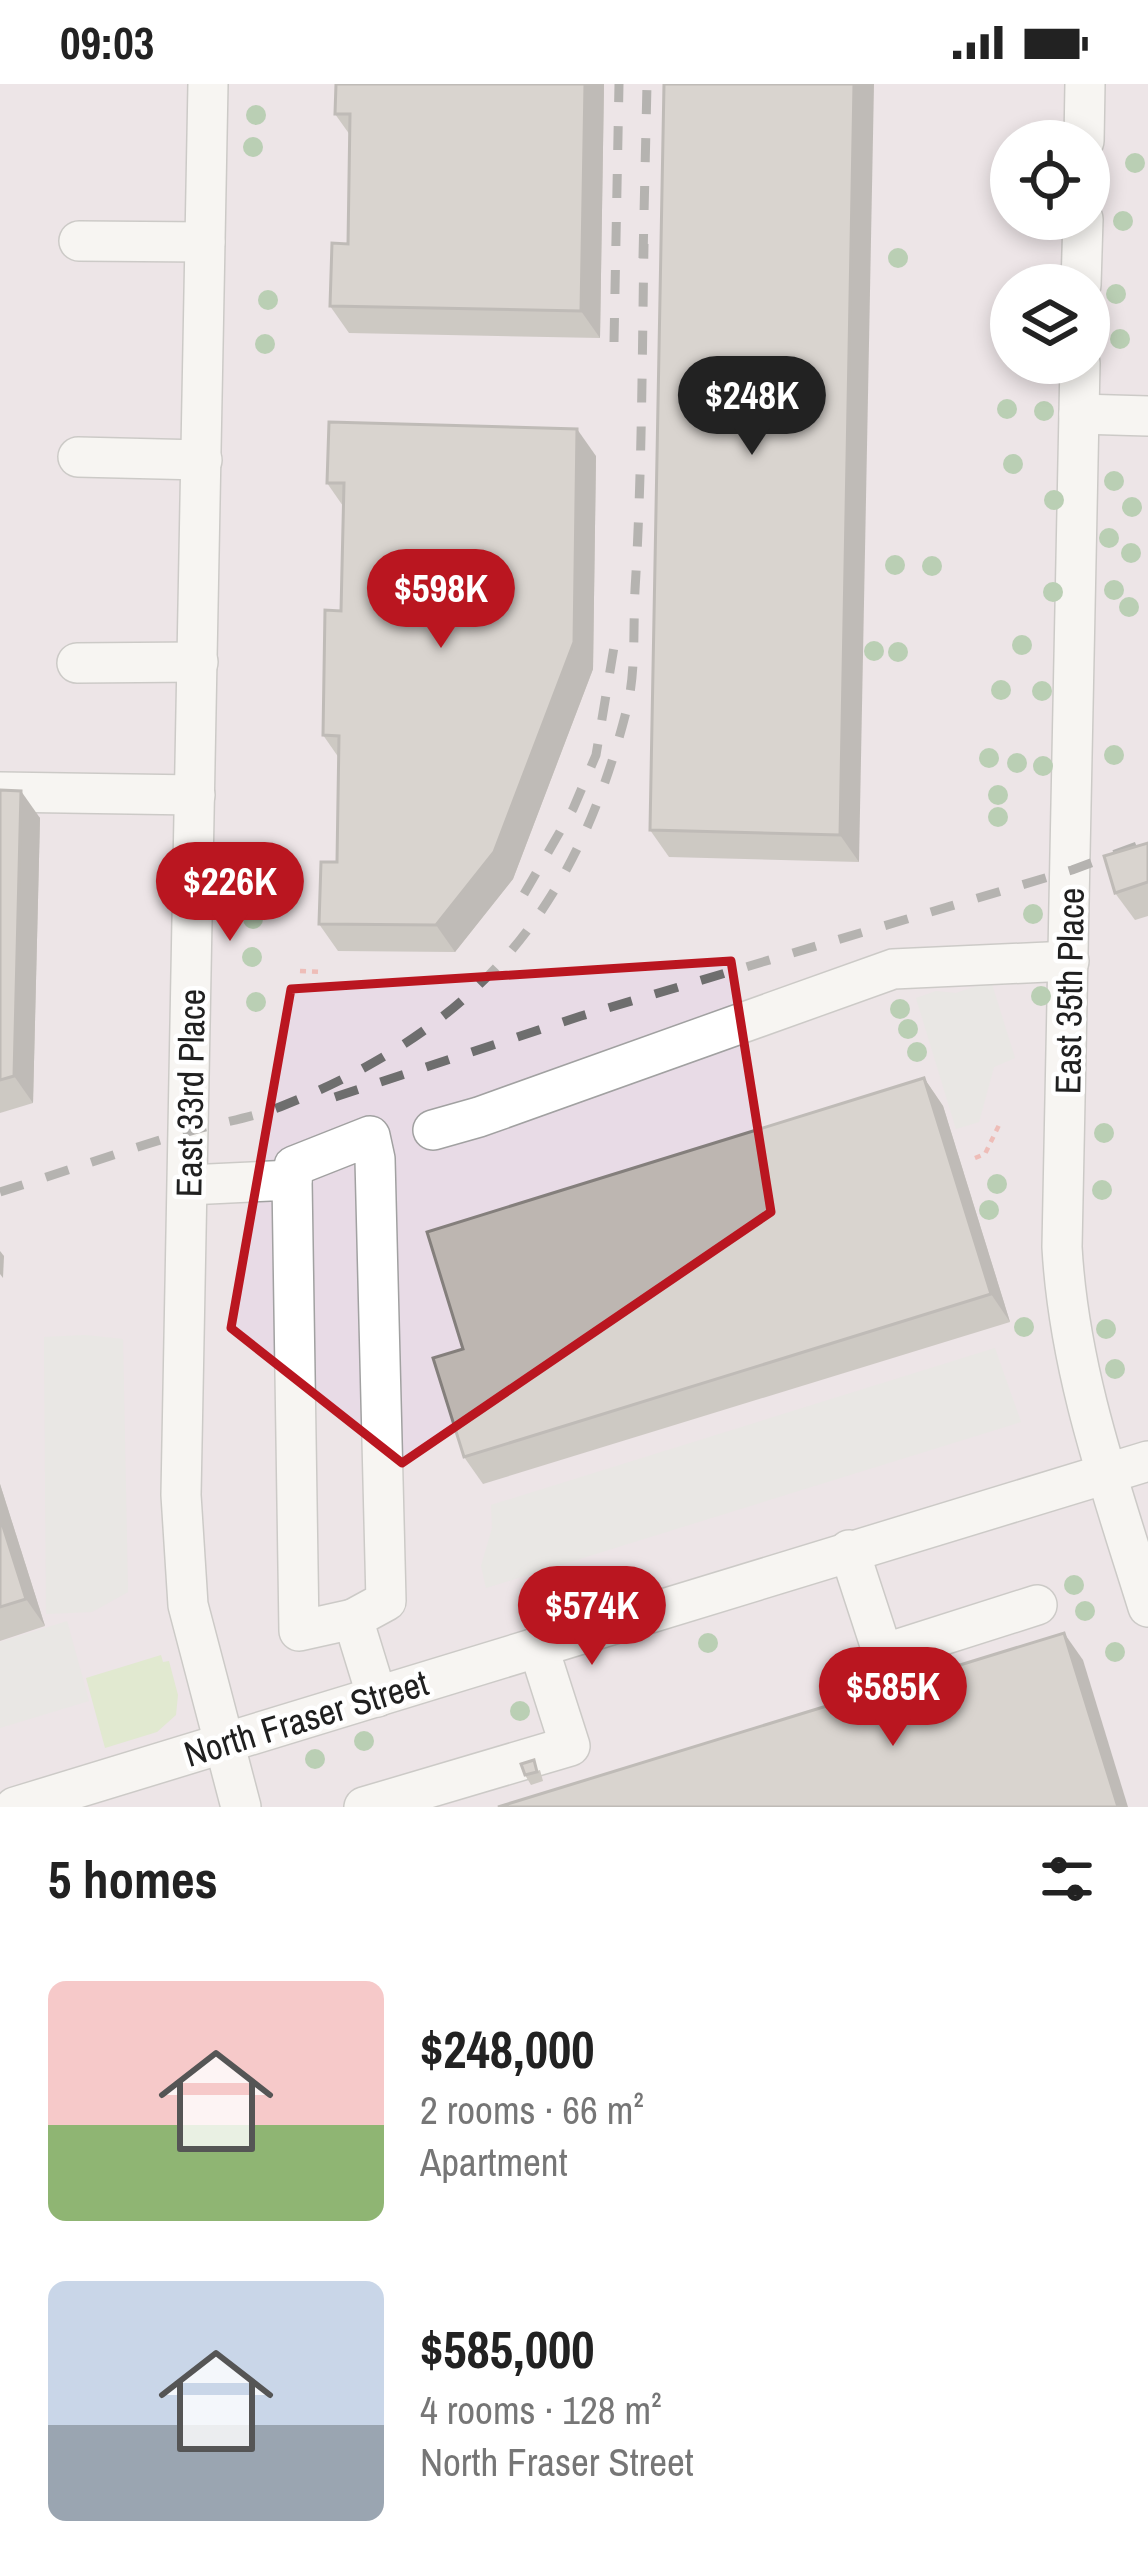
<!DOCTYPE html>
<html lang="en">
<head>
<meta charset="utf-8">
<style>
  :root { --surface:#fff; --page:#f2f2f2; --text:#222; --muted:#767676; --accent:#ba1620 }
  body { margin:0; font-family:"Archivo Narrow",sans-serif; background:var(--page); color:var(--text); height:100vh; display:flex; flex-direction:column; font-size:45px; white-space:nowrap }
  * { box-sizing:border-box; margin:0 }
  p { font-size:39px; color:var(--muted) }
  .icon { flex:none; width:66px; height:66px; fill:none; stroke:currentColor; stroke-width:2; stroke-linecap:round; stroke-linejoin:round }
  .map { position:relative; height:1723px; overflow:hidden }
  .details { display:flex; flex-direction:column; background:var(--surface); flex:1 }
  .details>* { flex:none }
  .buttons { position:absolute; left:990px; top:36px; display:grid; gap:24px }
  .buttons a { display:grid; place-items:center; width:120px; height:120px; border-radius:50%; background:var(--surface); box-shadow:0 6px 18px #0003; font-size:60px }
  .price { position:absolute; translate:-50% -102px; padding:0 27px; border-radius:42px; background:var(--accent); color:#fff; font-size:39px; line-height:78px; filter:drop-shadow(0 3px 6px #0008) }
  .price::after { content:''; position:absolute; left:50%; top:72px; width:36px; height:27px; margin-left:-18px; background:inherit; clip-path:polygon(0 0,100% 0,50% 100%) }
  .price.current { background:#222; color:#fff }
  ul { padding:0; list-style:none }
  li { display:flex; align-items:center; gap:36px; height:300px; padding:0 48px }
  li span { display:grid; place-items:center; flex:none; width:336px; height:240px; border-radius:18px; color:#555 }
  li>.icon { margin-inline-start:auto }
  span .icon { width:144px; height:144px; fill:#fffc; stroke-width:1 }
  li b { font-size:51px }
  h2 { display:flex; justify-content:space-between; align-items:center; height:144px; padding:0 48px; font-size:51px }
  .status { display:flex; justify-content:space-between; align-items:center; height:84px; padding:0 60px; background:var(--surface); direction:ltr }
  .status svg { height:33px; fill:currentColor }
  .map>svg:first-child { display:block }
</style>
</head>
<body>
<div class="status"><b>09:03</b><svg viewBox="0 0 49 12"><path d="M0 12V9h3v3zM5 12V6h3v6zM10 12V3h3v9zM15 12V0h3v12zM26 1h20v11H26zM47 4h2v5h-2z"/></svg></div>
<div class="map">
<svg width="1148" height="1723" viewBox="0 0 1148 1723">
  <rect width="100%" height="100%" fill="#f0ede8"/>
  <path fill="#e8dbe6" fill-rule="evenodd" d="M0 0H1148V1723H0ZM1011 57H1089V135H1011ZM1011 201H1089V279H1011Z"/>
  <polygon fill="#cee4b4" points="161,1571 163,1578 169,1577 178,1611 176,1631 157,1648 105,1664 86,1594"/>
  <g fill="#e0e0e0">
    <polygon points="991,897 1015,974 994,983 979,1038 956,1045 916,914 936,907 956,909"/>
    <polygon points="85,1251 123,1255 128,1508 92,1528 46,1530 44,1253"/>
    <polygon points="995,1264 1021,1338 486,1504 481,1482 492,1444 491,1421"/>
    <polygon points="67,1537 89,1617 0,1644 0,1558"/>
  </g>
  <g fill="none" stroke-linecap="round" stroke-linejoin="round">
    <g stroke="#a1a1a1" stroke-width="42">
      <g id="minor">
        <polyline points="208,0 181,1411 188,1521 241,1723"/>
        <polyline points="1084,57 1085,0"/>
        <polyline points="79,157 205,158"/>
        <polyline points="1081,201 1083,135"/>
        <path d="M1080 279 1062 1163C1069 1288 1111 1404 1148 1523"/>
        <polyline points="1079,330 1148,332"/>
        <polyline points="78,373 202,376"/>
        <polyline points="77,579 198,578"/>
        <polyline points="0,708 195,711"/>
        <polyline points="433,1046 479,1033 893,885 1069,877"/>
        <polyline points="292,1096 294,1082 370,1052 375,1075 386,1517 353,1535"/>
        <polyline points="188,1101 292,1096 299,1547 353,1535 377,1613"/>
        <polyline points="849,1466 883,1570 1037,1521"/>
        <polyline points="15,1723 1148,1377"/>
        <polyline points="364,1723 570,1662 538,1562"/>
      </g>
    </g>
    <g stroke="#eb837e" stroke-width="4.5" stroke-dasharray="6 6" stroke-linecap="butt">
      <polyline points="300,887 322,888"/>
      <polyline points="975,1074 985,1070 1000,1039"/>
    </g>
    <use href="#minor" stroke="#fff" stroke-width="39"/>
    <g stroke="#6e6e6e" stroke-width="9" stroke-dasharray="24 24" stroke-linecap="butt">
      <polyline points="643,174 647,0"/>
      <polyline points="614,258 619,0"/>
      <polyline points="524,810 573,725 596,671 617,545"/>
      <polyline points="335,1013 581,932 1072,786 1148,758"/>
      <path d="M0 1108C64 1088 127 1065 191 1047 222 1038 257 1033 287 1020 479 942 577 824 627 624 636 587 633 544 635 506 642 391 642 276 644 160"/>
    </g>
  </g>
  <g fill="#79aa77">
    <circle cx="256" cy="31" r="10"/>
    <circle cx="253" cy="63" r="10"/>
    <circle cx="1135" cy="79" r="10"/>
    <circle cx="1123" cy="137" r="10"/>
    <circle cx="898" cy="174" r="10"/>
    <circle cx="1116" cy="210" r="10"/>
    <circle cx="268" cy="216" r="10"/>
    <circle cx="1120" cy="255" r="10"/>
    <circle cx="265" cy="260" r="10"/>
    <circle cx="1007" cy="325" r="10"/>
    <circle cx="1044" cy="327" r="10"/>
    <circle cx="1013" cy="380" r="10"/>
    <circle cx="1114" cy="397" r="10"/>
    <circle cx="1054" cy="416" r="10"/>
    <circle cx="1132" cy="423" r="10"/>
    <circle cx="1109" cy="454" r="10"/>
    <circle cx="1131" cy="469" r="10"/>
    <circle cx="895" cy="481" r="10"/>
    <circle cx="932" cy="482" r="10"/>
    <circle cx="1114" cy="506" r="10"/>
    <circle cx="1053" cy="508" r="10"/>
    <circle cx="1129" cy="523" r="10"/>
    <circle cx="1022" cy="561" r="10"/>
    <circle cx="874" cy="567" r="10"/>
    <circle cx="898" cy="568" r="10"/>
    <circle cx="1001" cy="606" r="10"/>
    <circle cx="1042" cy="607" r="10"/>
    <circle cx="1114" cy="671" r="10"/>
    <circle cx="989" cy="674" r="10"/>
    <circle cx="1017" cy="679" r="10"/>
    <circle cx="1043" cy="682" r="10"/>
    <circle cx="998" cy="711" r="10"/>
    <circle cx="998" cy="733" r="10"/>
    <circle cx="1033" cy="830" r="10"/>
    <circle cx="253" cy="835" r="10"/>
    <circle cx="252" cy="873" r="10"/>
    <circle cx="1041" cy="912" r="10"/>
    <circle cx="256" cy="918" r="10"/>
    <circle cx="900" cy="925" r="10"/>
    <circle cx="908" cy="945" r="10"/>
    <circle cx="917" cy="968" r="10"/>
    <circle cx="1104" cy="1049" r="10"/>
    <circle cx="997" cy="1100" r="10"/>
    <circle cx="1102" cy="1106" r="10"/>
    <circle cx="989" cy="1126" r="10"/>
    <circle cx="1024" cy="1243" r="10"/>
    <circle cx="1106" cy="1245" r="10"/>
    <circle cx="1115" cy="1285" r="10"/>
    <circle cx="1074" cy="1501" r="10"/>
    <circle cx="1085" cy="1527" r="10"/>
    <circle cx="708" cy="1559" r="10"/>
    <circle cx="1115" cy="1568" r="10"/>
    <circle cx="520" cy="1627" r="10"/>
    <circle cx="364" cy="1657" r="10"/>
    <circle cx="315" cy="1675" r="10"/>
  </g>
  <g fill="#a39d98">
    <polygon points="336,0 604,0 600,254 349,249 330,222 348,160 350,51 335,30"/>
    <polygon points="664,0 859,778 669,773 650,746"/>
    <polygon points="596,372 593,585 513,795 455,868 338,867 319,840 337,778 339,674 323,651 341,527 343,422 327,399"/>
    <polygon points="0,706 40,734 33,1019 0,1029"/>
    <polygon points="1148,759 1148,832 1135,836 1115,809"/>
    <polygon points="924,994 943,1022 1010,1238 483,1400 464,1373 463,1265"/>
    <polygon points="0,1400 45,1542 0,1557"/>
    <polygon points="540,1686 543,1697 531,1701 525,1691"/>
  </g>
  <g fill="#847f7c">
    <polygon points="585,0 604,0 600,254 581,227"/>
    <polygon points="854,0 874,0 859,778 840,751"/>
    <polygon points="577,345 596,372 593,585 513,795 455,868 436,841"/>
    <polygon points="21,707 40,734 33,1019 14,992"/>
    <polygon points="924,994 943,1022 1010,1238 991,1210"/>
    <polygon points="0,1167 4,1172 3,1194 0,1190"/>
    <polygon points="0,1400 45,1542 26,1515 0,1433"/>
    <polygon points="1064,1549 1083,1576 1128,1723 1118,1723"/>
  </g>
  <g fill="#bdb6b1" stroke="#847f7c" stroke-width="3">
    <polygon points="336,0 585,0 581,227 330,222 332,159 348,160 350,30 335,30"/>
    <polygon points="664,0 854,0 840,751 650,746"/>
    <polygon points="329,338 577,345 574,558 494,768 436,841 319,840 321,778 337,778 339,652 323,651 325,526 341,527 344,399 327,399"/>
    <polygon points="0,706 21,707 14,992 0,996"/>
    <polygon points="1148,759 1148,798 1115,809 1104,772"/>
    <polygon points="924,994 991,1210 464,1373 433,1274 463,1265 427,1148"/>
    <polygon points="0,1433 26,1515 0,1523"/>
    <polygon points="1064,1549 1118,1723 498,1723"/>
    <polygon points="534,1676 537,1688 525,1691 521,1680"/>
  </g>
  <path d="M0 0H1148V1723H0ZM731 877 771 1128 402 1379 231 1244 291 905Z" fill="#f0ede8" fill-opacity=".55" fill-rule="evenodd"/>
  <path fill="none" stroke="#ba1620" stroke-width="9" stroke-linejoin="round" d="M731 877 771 1128 402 1379 231 1244 291 905Z"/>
  <g text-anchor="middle" stroke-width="9" stroke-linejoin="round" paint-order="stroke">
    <g font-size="36" fill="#202020" stroke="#fff">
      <text transform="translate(1069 907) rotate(-89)" y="13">East 35th Place</text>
      <text transform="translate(190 1009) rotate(-89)" y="13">East 33rd Place</text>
      <text transform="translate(306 1634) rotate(-17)" y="13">North Fraser Street</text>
    </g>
  </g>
</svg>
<div class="buttons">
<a><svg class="icon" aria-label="locate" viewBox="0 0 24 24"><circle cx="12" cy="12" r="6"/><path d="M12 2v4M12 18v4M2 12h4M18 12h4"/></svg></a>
<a><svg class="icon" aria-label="layers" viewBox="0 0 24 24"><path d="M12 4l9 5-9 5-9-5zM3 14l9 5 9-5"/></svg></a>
</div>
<b class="price current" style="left:752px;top:374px">$248K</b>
<b class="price" style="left:441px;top:567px">$598K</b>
<b class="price" style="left:230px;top:860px">$226K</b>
<b class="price" style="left:592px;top:1584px">$574K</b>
<b class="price" style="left:893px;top:1665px">$585K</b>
</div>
<section class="details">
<h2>5 homes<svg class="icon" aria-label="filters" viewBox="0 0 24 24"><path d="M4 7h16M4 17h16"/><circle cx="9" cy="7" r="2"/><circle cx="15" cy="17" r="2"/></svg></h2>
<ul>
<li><span style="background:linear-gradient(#f6c9c9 60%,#8fb573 0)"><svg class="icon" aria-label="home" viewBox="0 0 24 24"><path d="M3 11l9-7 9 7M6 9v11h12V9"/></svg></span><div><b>$248,000</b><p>2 rooms · 66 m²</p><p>Apartment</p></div></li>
<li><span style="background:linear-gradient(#c9d6e8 60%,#9aa5b1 0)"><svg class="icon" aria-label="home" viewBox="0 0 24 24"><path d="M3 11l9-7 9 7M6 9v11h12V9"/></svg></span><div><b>$585,000</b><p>4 rooms · 128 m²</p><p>North Fraser Street</p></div></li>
</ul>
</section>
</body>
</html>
